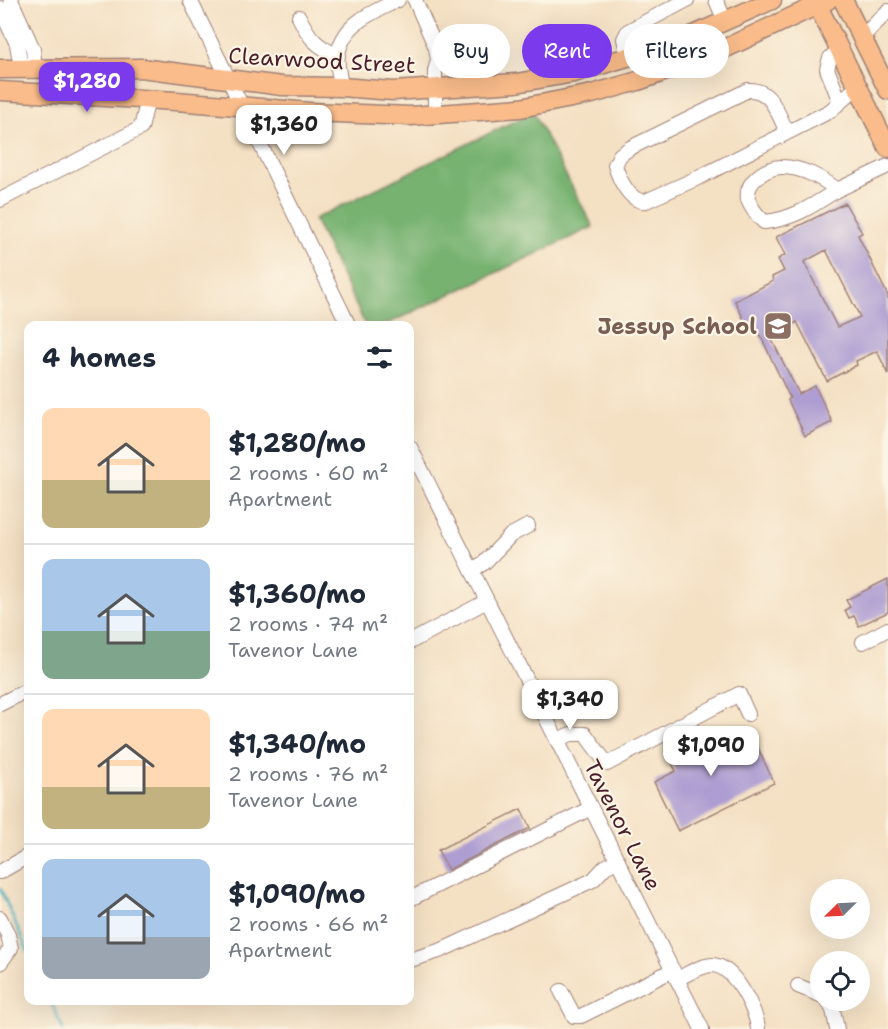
<!DOCTYPE html>
<html lang="en">
<head>
<meta charset="utf-8">
<style>
  :root { --surface:#fff; --page:#f6f6f7; --text:#1f2937; --muted:#747a83; --line:#e0e1e3; --accent:#7c3aed }
  body { margin:0; font-family:"Shantell Sans",sans-serif; background:var(--page); color:var(--text); height:100vh; display:flex; flex-direction:column; font-size:22px; white-space:nowrap }
  * { box-sizing:border-box; margin:0 }
  p { font-size:20px; color:var(--muted) }
  .icon { flex:none; width:33px; height:33px; fill:none; stroke:currentColor; stroke-width:2; stroke-linecap:round; stroke-linejoin:round }
  .map { position:relative; flex:1; overflow:hidden }
  .panel { position:absolute; left:24px; top:321px; width:390px; height:684px; display:flex; flex-direction:column; background:var(--surface); border-radius:12px; box-shadow:0 6px 24px #0002 }
  .panel>* { flex:none }
  .hud { position:absolute; left:432px; top:24px; width:366px; height:54px; display:flex; gap:12px }
  .needle { width:39px; rotate:246deg }
  .buttons { position:absolute; left:810px; top:879px; display:grid; gap:12px }
  .buttons a { display:grid; place-items:center; width:60px; height:60px; border-radius:50%; background:var(--surface); box-shadow:0 6px 24px #0002; font-size:30px }
  .price { position:absolute; translate:-50% -51px; padding:0 14px; border-radius:12px; background:#fff; color:#222; font-size:20px; line-height:39px; filter:drop-shadow(0 2px 3px #0008) }
  .price::after { content:''; position:absolute; left:50%; top:36px; width:18px; height:14px; margin-left:-9px; background:inherit; clip-path:polygon(0 0,100% 0,50% 100%) }
  .price.on { background:var(--accent); color:#fff }
  ul { padding:0; list-style:none }
  li { display:flex; align-items:center; gap:18px; height:150px; padding:0 18px }
  li+li { border-top:2px solid var(--line) }
  li span { display:grid; place-items:center; flex:none; width:168px; height:120px; border-radius:12px; color:#555 }
  li>.icon { margin-inline-start:auto }
  span .icon { width:72px; height:72px; fill:#fffc; stroke-width:1 }
  li b { font-size:26px }
  h2 { display:flex; justify-content:space-between; align-items:center; height:72px; padding:0 18px; font-size:26px }
  .tag { padding:0 21px; border-radius:27px; background:var(--surface); box-shadow:0 6px 24px #0002; font-size:21px; line-height:54px }
  .tag.on { background:var(--accent); color:#fff }
  .map>svg:first-child { display:block }
</style>
</head>
<body>
<div class="map">
<svg width="888" height="1029" viewBox="0 0 888 1029">
  <rect width="100%" height="100%" fill="#fcf5e5"/>
  <filter id="ink" filterUnits="userSpaceOnUse"><feTurbulence type="fractalNoise" baseFrequency=".0167" numOctaves="2"/><feDisplacementMap in="SourceGraphic" scale="12" xChannelSelector="R" yChannelSelector="G"/><feConvolveMatrix kernelMatrix="1 2 1 2 8 2 1 2 1" color-interpolation-filters="sRGB"/></filter>
  <filter id="wash" filterUnits="userSpaceOnUse"><feTurbulence type="fractalNoise" baseFrequency=".008" numOctaves="4" result="noise"/><feDisplacementMap in="SourceGraphic" scale="24" xChannelSelector="R" yChannelSelector="G"/><feGaussianBlur stdDeviation="1.35" result="paint"/><feColorMatrix in="noise" values="0 0 0 0 0 0 0 0 0 0 0 0 0 0 0 0 0 1.4 0 .05"/><feComposite in="paint" operator="in"/></filter>
  <g filter="url(#wash)">
    <rect width="100%" height="100%" fill="#f4e0c3"/>
    <polygon fill="#77b271" stroke="#60684e" stroke-width="1.5" points="533,112 593,227 385,325 366,326 314,219"/>
    <g fill="none" stroke-linecap="round" stroke-linejoin="round">
      <g stroke="#41afbe" stroke-width="3">
        <polyline points="0,888 28,952"/>
        <polyline points="50,1000 63,1029"/>
      </g>
    </g>
    <g id="blocks">
      <g fill="#ad9dd2" fill-rule="evenodd">
        <path d="M845 203 862 233 858 235 888 296V374L877 351 856 361 857 365 827 381 797 322 770 336 799 394 815 386 832 422 805 436 788 400 790 398 754 322 747 326 735 301 773 281 772 277 784 271 778 259 785 255 776 237ZM826 250 860 317 837 327 804 262Z"/>
        <polygon points="888,579 888,612 859,626 854,616 849,618 845,610 850,607 846,600"/>
        <polygon points="715,729 723,748 752,735 774,783 678,831 654,782 676,771 665,751"/>
        <polygon points="521,809 530,828 448,870 438,850"/>
      </g>
    </g>
  </g>
  <g filter="url(#ink)">
    <use href="#blocks" fill-opacity="0" stroke="#9f8077" stroke-width="1.5"/>
    <g fill="none" stroke-linecap="round" stroke-linejoin="round">
      <g stroke="#9f8077" stroke-width="16">
        <g id="minor">
          <polyline points="11,0 33,49 35,68"/>
          <polyline points="190,0 349,326"/>
          <polyline points="415,0 436,48 438,60 435,71 435,114"/>
          <polyline points="716,0 725,21"/>
          <polyline points="0,8 17,44 21,68"/>
          <path d="M299 17C310 39 315 45 338 56"/>
          <polyline points="862,37 888,11"/>
          <polyline points="840,49 830,58 827,69 840,102"/>
          <polyline points="628,57 624,39 628,31 687,0"/>
          <path d="M437 64C450 63 478 53 483 70 485 74 484 80 485 85"/>
          <path d="M341 87C340 77 336 64 338 54 344 22 372 13 398 0"/>
          <path d="M787 132C778 114 771 88 748 90L630 148 620 155 615 165C619 179 630 203 646 201L700 177 830 111 858 86"/>
          <path d="M837 190C814 205 792 220 764 222 758 216 750 207 748 199 745 181 767 167 782 167 801 167 823 178 837 190L888 166"/>
          <polyline points="0,200 141,128 148,99"/>
          <polyline points="410,447 702,1029"/>
          <polyline points="472,570 484,563 511,535 528,526"/>
          <polyline points="410,642 487,601"/>
          <polyline points="863,642 888,629"/>
          <polyline points="0,704 28,690"/>
          <polyline points="557,740 571,734 585,734 607,764 739,694 748,714"/>
          <polyline points="0,872 28,856"/>
          <polyline points="410,899 591,808"/>
          <polyline points="0,918 8,935 11,948 0,963"/>
          <polyline points="410,960 442,950 593,880 605,867 618,860"/>
          <path d="M677 979C688 974 701 965 713 965 734 966 757 1011 758 1029"/>
          <polyline points="798,986 820,995"/>
          <polyline points="561,991 574,1016 581,1016 673,970"/>
          <polyline points="827,1000 833,1010 837,1029"/>
        </g>
      </g>
      <g stroke="#9f8077" stroke-width="21">
        <g id="major">
          <polyline points="815,0 888,148"/>
          <polyline points="843,0 888,90"/>
          <polyline points="0,69 141,68 282,86 341,87 393,91 516,83 574,73 678,42 772,0"/>
          <polyline points="0,91 176,101 310,112 411,116 520,108 592,94 638,81 711,55 828,0"/>
        </g>
      </g>
      <use href="#minor" stroke="#fff" stroke-width="14"/>
      <use href="#major" stroke="#f9bc8a" stroke-width="18"/>
    </g>
  </g>
  <defs>
    <g id="school-square" transform="scale(1.5)"><rect x="-9" y="-9" width="18" height="18" rx="4" fill="#8d6e63" stroke="#fcf5e5"/><path d="M0-5L7-2L0 1L-7-2ZM-4 1L0 2.5L4 1V4Q0 6-4 4Z" fill="#fff"/></g>
  </defs>
  <g fill-rule="evenodd">
    <use href="#school-square" x="778" y="326"/>
  </g>
  <g text-anchor="middle" stroke-width="4.5" stroke-linejoin="round" paint-order="stroke">
    <g font-size="22" fill="#4a1f2b" stroke="#fcf5e5">
      <text transform="translate(322 60) rotate(3)" y="8">Clearwood Street</text>
      <text transform="translate(623 825) rotate(63)" y="8">Tavenor Lane</text>
    </g>
    <g font-size="22" font-weight="bold" fill="#785e54" stroke="#fcf5e5" text-anchor="end">
      <text x="757" y="334">Jessup School</text>
    </g>
  </g>
</svg>
<div class="buttons">
<a><svg class="needle" viewBox="-14 -14 28 28"><path d="M0-13l5 13h-10z" fill="#e53935"/><path d="M0 13l5-13h-10z" fill="#747a83"/></svg></a>
<a><svg class="icon" aria-label="locate" viewBox="0 0 24 24"><circle cx="12" cy="12" r="6"/><path d="M12 2v4M12 18v4M2 12h4M18 12h4"/></svg></a>
</div>
<b class="price on" style="left:87px;top:113px">$1,280</b>
<b class="price" style="left:284px;top:156px">$1,360</b>
<b class="price" style="left:570px;top:731px">$1,340</b>
<b class="price" style="left:711px;top:777px">$1,090</b>
<div class="hud">
<a class="tag">Buy</a>
<a class="tag on">Rent</a>
<a class="tag">Filters</a>
</div>
<section class="panel">
<h2>4 homes<svg class="icon" aria-label="filters" viewBox="0 0 24 24"><path d="M4 7h16M4 17h16"/><circle cx="9" cy="7" r="2"/><circle cx="15" cy="17" r="2"/></svg></h2>
<ul>
<li><span style="background:linear-gradient(#ffd9b3 60%,#c2b280 0)"><svg class="icon" aria-label="home" viewBox="0 0 24 24"><path d="M3 11l9-7 9 7M6 9v11h12V9"/></svg></span><div><b>$1,280/mo</b><p>2 rooms · 60 m²</p><p>Apartment</p></div></li>
<li><span style="background:linear-gradient(#a9c7e8 60%,#7fa58c 0)"><svg class="icon" aria-label="home" viewBox="0 0 24 24"><path d="M3 11l9-7 9 7M6 9v11h12V9"/></svg></span><div><b>$1,360/mo</b><p>2 rooms · 74 m²</p><p>Tavenor Lane</p></div></li>
<li><span style="background:linear-gradient(#ffd9b3 65%,#c2b280 0)"><svg class="icon" aria-label="home" viewBox="0 0 24 24"><path d="M3 11l9-7 9 7M6 9v11h12V9"/></svg></span><div><b>$1,340/mo</b><p>2 rooms · 76 m²</p><p>Tavenor Lane</p></div></li>
<li><span style="background:linear-gradient(#a9c7e8 65%,#9aa5b1 0)"><svg class="icon" aria-label="home" viewBox="0 0 24 24"><path d="M3 11l9-7 9 7M6 9v11h12V9"/></svg></span><div><b>$1,090/mo</b><p>2 rooms · 66 m²</p><p>Apartment</p></div></li>
</ul>
</section>
</div>
</body>
</html>
